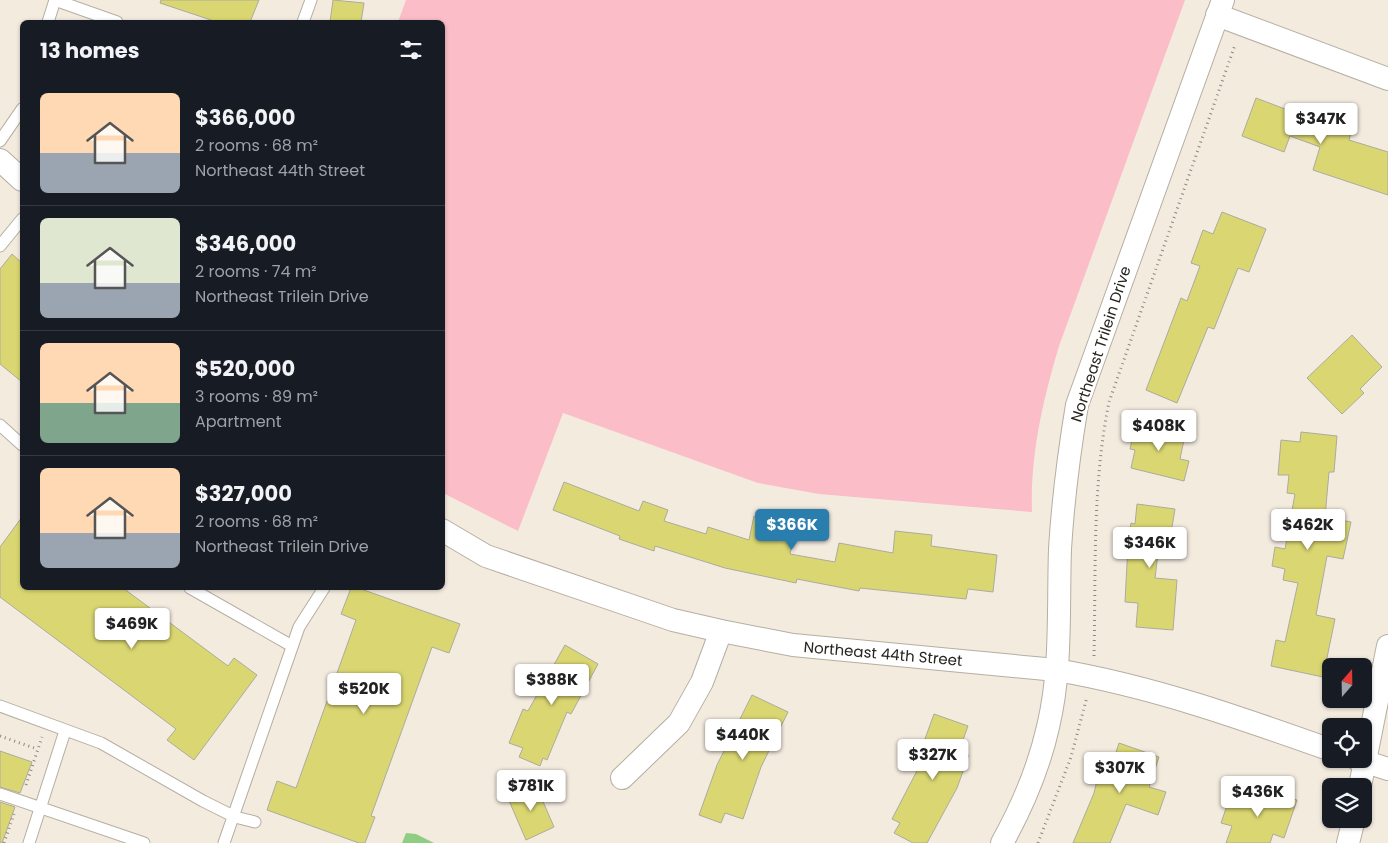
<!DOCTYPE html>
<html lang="en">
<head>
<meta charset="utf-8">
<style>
  :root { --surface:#171b24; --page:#20242c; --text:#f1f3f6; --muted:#9ea1a6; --line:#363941; --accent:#2a7eae }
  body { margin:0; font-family:Poppins,sans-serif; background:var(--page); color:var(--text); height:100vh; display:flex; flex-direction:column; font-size:19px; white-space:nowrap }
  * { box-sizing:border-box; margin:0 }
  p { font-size:16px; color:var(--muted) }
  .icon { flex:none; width:28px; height:28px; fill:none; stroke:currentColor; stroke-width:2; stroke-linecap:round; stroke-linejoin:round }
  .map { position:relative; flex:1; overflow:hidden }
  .drawer { position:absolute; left:20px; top:20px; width:425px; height:570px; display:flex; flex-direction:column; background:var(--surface); border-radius:8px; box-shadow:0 1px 4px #0004 }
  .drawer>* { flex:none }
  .needle { width:32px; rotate:20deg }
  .buttons { position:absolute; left:1322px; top:658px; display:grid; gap:10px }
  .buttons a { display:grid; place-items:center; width:50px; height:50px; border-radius:8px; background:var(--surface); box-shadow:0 1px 4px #0004; font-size:25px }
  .price { position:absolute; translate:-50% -42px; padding:0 11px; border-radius:5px; background:#fff; color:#222; font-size:16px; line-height:32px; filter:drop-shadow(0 1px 2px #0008) }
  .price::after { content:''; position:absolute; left:50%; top:30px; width:15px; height:11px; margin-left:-8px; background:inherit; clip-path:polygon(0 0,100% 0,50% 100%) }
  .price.on { background:var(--accent); color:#fff }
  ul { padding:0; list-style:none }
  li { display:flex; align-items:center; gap:15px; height:125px; padding:0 20px }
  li+li { border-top:1px solid var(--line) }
  li span { display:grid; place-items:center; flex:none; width:140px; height:100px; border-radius:8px; color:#555 }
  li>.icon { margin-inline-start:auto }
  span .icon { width:60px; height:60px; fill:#fffc; stroke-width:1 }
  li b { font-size:21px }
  h2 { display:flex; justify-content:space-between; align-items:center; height:60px; padding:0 20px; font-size:21px }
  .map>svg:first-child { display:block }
</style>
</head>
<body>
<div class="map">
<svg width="1388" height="843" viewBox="0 0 1388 843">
  <rect width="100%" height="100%" fill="#f4ebdf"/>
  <path fill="#fbbdc7" d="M406 0H1185L1059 346C1043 400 1030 455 1032 512L819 494 758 483 563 413 518 531 443 493 442 22H398Z"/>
  <polygon fill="#8fce82" points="406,833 416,834 434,843 402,843"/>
  <g fill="#dad772" stroke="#abab9e">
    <polygon points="161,0 259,0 250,22 217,22 160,3"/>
    <polygon points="333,0 364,3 361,22 330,22"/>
    <polygon points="1256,98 1319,122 1320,120 1352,130 1349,140 1388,152 1388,195 1313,170 1320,147 1290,136 1284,152 1242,136"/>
    <polygon points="1222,212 1266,229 1249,272 1238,268 1214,329 1208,327 1177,403 1146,390 1181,298 1187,301 1200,266 1191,263 1203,230 1213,234"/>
    <polygon points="12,254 22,263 22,382 0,364 0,269"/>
    <polygon points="1352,335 1382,367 1360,389 1364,393 1342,414 1307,378"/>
    <polygon points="1136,423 1185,435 1180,459 1189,461 1184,481 1131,468 1135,450 1130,449"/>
    <polygon points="1301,432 1337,436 1334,472 1329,472 1325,517 1351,522 1343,559 1327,556 1316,615 1335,619 1323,677 1271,666 1276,640 1285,642 1298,583 1283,580 1285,569 1272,566 1275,547 1285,549 1295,494 1287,493 1289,475 1278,475 1281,440 1300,442"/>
    <polygon points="564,482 639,511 643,501 668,510 664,521 706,534 708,527 749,540 754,516 796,526 790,554 835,562 839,543 893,553 895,531 932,535 931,546 997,555 993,592 968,589 966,599 860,588 859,591 797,579 796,583 725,568 655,546 654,551 619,539 620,536 553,510"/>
    <polygon points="1137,504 1175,509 1170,539 1160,537 1155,578 1177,580 1173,630 1136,627 1138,603 1125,602 1128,545 1131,523 1135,524"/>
    <polygon points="22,517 22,588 123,588 228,666 234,658 257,675 194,760 167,740 176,729 0,597 0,547"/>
    <polygon points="351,588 358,588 460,624 449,653 432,647 371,816 375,817 365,843 359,843 267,810 277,781 296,788 356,620 341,614"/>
    <polygon points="565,645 598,664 571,714 567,712 547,760 543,758 540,766 519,757 523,748 509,743 523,709 528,711"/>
    <polygon points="752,695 788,712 761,767 743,819 725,813 721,823 699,815 717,765"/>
    <polygon points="934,714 968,726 959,751 969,755 957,788 927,843 913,843 894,833 900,823 892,819 921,763 917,761"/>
    <polygon points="1119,743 1159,757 1149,787 1166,792 1158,815 1126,804 1110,843 1073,843 1094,793 1100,768 1110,771"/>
    <polygon points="0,751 32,762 20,793 0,787"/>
    <polygon points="535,783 554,827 526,840 507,796"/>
    <polygon points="1263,789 1297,800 1284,838 1273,834 1270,843 1226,843 1232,826 1221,823 1231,794 1258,803"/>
    <polygon points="0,802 15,807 2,843 0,843"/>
  </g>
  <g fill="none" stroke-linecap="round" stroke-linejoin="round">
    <g stroke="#b6aea2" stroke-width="13">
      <g id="service">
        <polyline points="55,0 117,22"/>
        <polyline points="48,22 55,0"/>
        <polyline points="303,22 311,0"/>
        <polyline points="0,141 22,109"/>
        <polyline points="0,246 22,219"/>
        <polyline points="0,425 22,445"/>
        <polyline points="190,588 292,646"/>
        <polyline points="0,706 101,743 203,801 235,817 255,822"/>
        <polyline points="0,794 144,843"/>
        <polyline points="29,843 65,731"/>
        <polyline points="224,843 299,627 324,588"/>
      </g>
    </g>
    <g stroke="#b6aea2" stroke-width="24">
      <g id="minor">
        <polyline points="1217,15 1388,79"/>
        <polyline points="0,160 22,180"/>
        <path d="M442 530 486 556 673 620 721 631 793 645 1056 670C1151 686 1241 718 1331 750"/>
        <polyline points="1357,759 1388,769"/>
        <polyline points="622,778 679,723 702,682 721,631"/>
        <polyline points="1360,786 1388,646"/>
        <path d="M1002 843C1022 807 1039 767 1048 727 1062 669 1058 607 1060 549 1063 500 1069 453 1077 405L1223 0"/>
        <polyline points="1348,843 1354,819"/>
      </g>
    </g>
    <g stroke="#8d877f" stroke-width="3" stroke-dasharray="1 4" stroke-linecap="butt">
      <path d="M1094 656C1096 571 1092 486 1109 402L1235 45"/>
      <polyline points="0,736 37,749"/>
      <polyline points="26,785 42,737"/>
      <polyline points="4,843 14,814"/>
      <polyline points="1038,843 1071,757 1087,697"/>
    </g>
    <use href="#service" stroke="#fff" stroke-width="11"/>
    <use href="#minor" stroke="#fff" stroke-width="22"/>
  </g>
  <g text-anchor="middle" stroke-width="5" stroke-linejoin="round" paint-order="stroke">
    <g font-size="15" fill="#282520" stroke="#fff">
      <text transform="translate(1101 344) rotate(-72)" y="5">Northeast Trilein Drive</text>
      <text transform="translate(883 654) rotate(5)" y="5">Northeast 44th Street</text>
    </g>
  </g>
</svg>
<div class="buttons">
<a><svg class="needle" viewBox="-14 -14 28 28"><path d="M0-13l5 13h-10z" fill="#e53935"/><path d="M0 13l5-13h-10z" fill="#9ea1a6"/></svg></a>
<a><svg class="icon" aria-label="locate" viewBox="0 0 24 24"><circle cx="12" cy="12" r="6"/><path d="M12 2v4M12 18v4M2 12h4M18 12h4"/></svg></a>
<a><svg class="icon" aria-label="layers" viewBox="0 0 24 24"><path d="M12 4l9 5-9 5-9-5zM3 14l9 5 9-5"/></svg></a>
</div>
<b class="price" style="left:1321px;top:145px">$347K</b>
<b class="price" style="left:1159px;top:452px">$408K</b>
<b class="price on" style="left:792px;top:551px">$366K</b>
<b class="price" style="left:1308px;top:551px">$462K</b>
<b class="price" style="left:1150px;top:569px">$346K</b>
<b class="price" style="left:132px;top:650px">$469K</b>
<b class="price" style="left:552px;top:706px">$388K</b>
<b class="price" style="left:364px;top:715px">$520K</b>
<b class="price" style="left:743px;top:761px">$440K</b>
<b class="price" style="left:933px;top:781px">$327K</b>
<b class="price" style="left:1120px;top:794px">$307K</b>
<b class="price" style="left:531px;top:812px">$781K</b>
<b class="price" style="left:1258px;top:818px">$436K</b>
<section class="drawer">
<h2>13 homes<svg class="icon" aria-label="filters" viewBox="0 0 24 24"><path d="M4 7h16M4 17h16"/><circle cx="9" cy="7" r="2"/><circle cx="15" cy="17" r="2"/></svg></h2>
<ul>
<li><span style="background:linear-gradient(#ffd9b3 60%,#9aa5b1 0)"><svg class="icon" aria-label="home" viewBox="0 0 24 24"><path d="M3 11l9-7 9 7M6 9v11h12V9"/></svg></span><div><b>$366,000</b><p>2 rooms · 68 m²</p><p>Northeast 44th Street</p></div></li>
<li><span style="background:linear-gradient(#dfe7d0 65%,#9aa5b1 0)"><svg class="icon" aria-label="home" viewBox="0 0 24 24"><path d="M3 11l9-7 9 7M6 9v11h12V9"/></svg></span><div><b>$346,000</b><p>2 rooms · 74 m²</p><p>Northeast Trilein Drive</p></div></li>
<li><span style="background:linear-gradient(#ffd9b3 60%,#7fa58c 0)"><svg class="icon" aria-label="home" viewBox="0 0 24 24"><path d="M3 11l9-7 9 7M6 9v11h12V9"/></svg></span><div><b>$520,000</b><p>3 rooms · 89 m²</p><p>Apartment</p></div></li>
<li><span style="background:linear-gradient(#ffd9b3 65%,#9aa5b1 0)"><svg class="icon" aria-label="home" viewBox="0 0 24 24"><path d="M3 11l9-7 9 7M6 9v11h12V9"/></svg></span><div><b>$327,000</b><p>2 rooms · 68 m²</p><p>Northeast Trilein Drive</p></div></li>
</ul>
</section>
</div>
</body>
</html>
